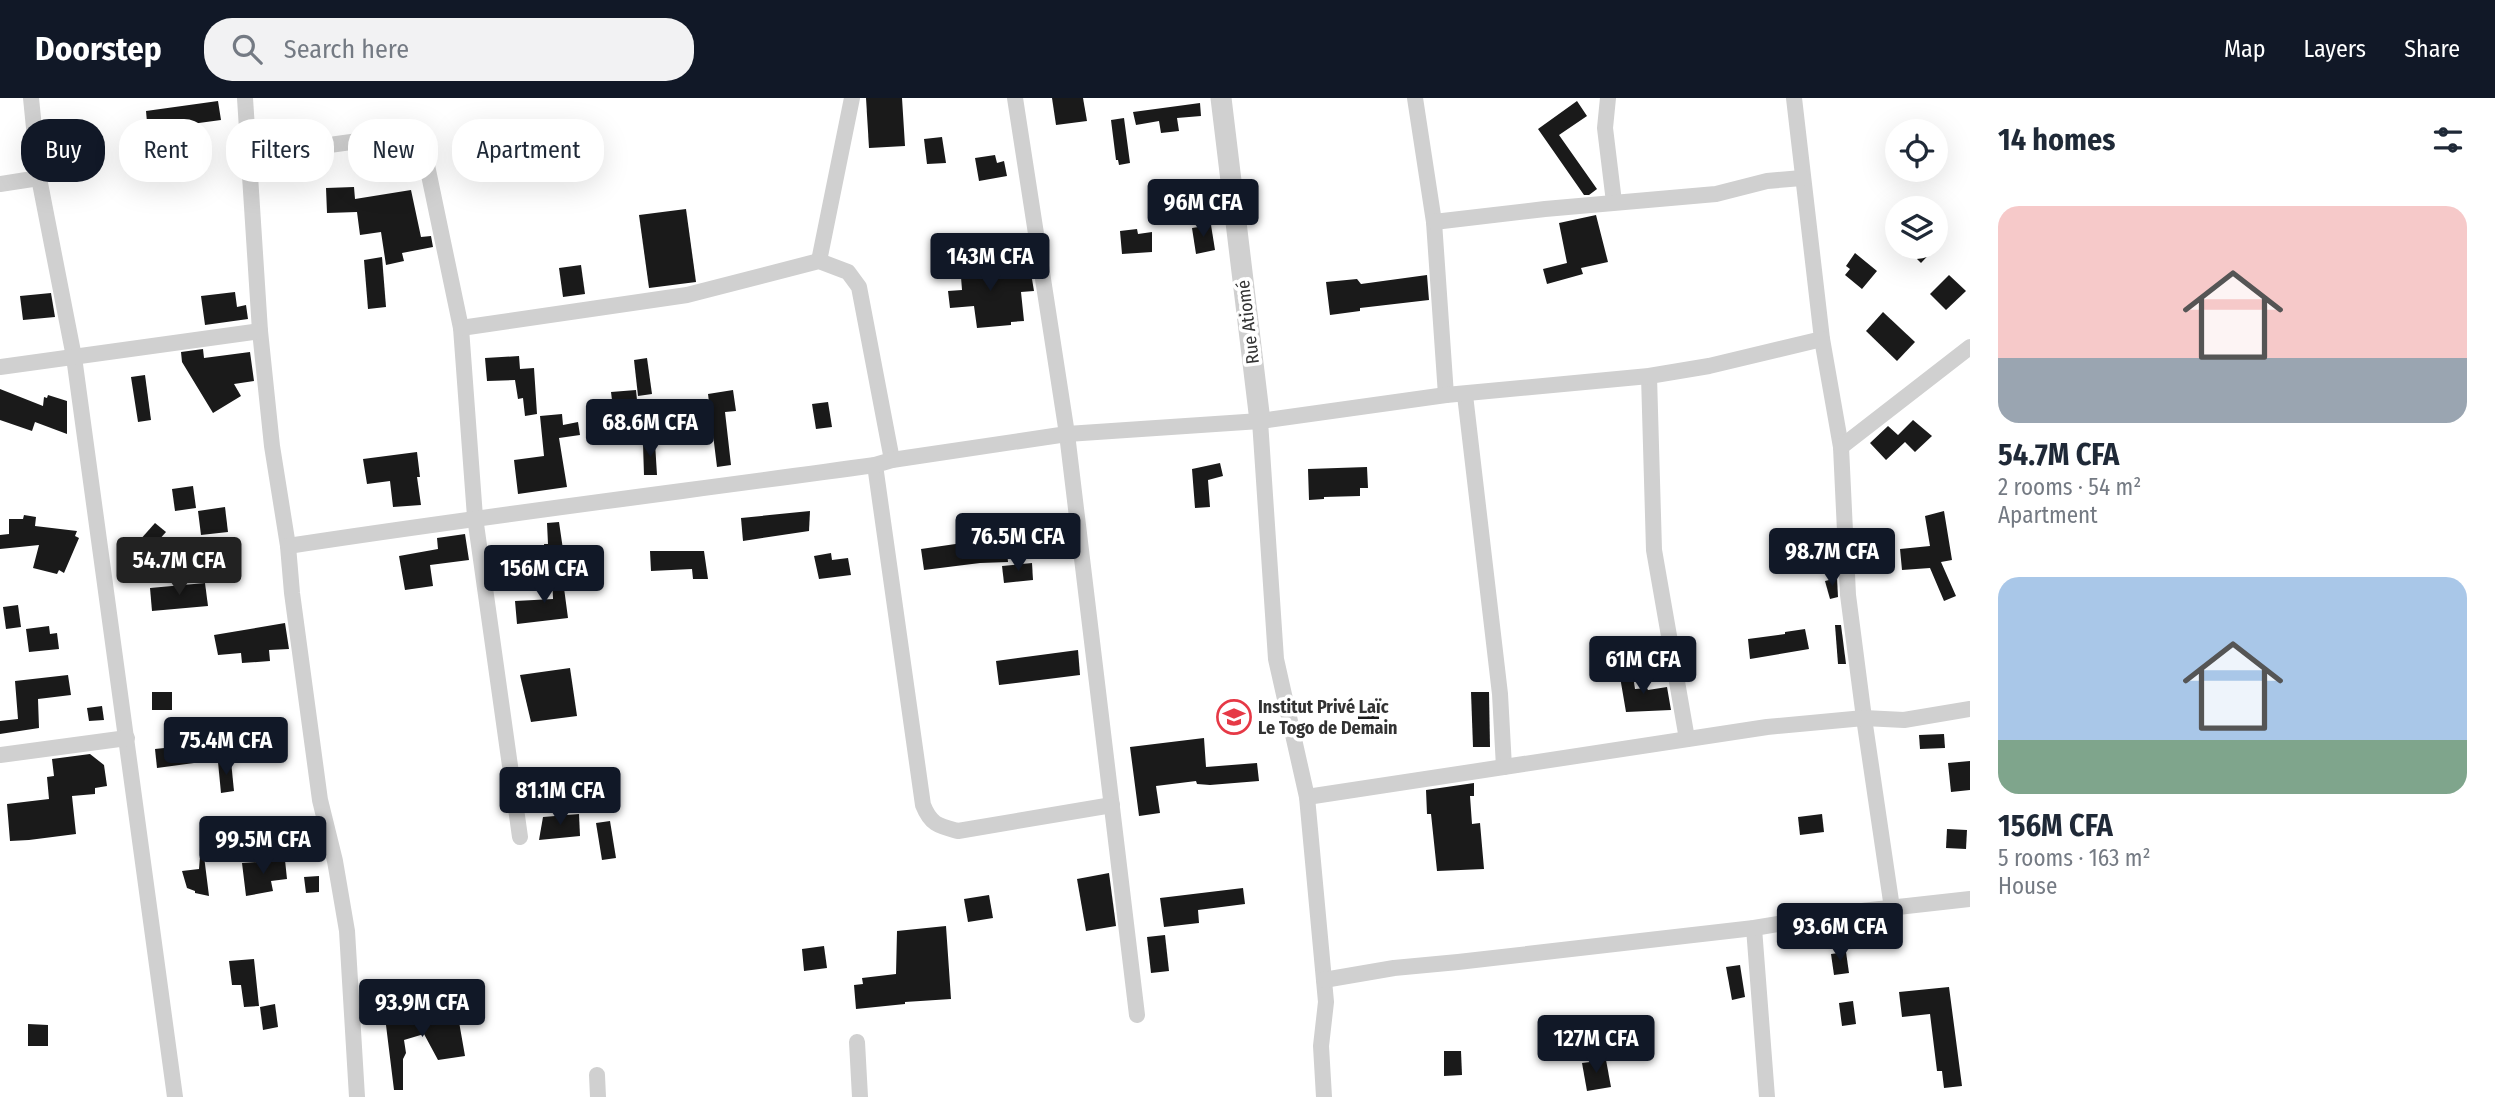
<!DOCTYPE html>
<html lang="en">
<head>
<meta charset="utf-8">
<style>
  :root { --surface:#fff; --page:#f2f2f3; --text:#1f2937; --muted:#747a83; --accent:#111827 }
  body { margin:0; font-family:"Fira Sans Condensed",sans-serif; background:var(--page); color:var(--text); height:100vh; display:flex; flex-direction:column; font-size:26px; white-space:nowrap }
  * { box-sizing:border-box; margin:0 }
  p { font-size:23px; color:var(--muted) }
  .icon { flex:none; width:38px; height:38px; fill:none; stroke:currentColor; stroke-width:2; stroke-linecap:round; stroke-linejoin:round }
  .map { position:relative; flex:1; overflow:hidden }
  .side { display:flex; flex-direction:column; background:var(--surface); width:525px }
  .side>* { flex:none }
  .hud { position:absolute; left:21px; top:21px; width:665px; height:63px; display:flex; gap:14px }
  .controls { position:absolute; left:1885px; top:21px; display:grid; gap:14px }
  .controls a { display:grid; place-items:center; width:63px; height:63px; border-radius:50%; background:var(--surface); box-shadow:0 7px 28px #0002; font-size:35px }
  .price { position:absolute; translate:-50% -60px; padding:0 16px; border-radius:7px; background:var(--accent); color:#fff; font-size:23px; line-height:46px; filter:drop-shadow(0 2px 4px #0008) }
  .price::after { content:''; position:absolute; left:50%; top:42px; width:21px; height:16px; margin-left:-10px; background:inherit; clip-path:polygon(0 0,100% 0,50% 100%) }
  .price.on { background:#222; color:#fff }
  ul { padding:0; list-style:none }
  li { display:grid; align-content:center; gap:14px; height:371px; padding:0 28px }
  li span { display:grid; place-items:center; height:217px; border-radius:21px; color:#555 }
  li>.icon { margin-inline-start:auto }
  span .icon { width:126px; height:126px; fill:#fffc; stroke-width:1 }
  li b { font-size:30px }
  h2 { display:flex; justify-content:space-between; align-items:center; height:84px; padding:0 28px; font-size:30px }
  .pill { padding:0 24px; border-radius:28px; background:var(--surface); box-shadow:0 7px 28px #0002; font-size:24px; line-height:63px }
  .pill.on { background:var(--accent); color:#fff }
  header { display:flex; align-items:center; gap:42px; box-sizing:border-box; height:98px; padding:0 35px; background:var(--accent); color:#fff }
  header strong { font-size:33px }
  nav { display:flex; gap:38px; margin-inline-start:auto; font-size:24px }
  .search { width:490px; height:63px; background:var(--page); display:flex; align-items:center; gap:18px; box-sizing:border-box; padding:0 24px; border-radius:28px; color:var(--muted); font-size:26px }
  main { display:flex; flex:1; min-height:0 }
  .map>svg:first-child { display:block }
</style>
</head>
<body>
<header>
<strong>Doorstep</strong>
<div class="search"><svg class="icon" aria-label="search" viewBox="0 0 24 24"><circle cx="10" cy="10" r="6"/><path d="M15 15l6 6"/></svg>Search here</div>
<nav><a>Map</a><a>Layers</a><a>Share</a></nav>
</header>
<main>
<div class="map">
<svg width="1970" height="999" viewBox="0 0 1970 999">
  <rect width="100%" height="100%" fill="#fff"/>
  <g fill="#1a1a1a">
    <polygon points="866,0 902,0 905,48 869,50"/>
    <polygon points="1052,0 1083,0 1087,23 1056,27"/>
    <polygon points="218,3 221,22 184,27 186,67 151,69 146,13"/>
    <polygon points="1577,3 1587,18 1559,37 1597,91 1589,97 1584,97 1538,31"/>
    <polygon points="1200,5 1201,18 1177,20 1179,33 1161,35 1159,23 1136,27 1133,14"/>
    <polygon points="1124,20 1130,65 1119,67 1118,62 1116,62 1111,22"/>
    <polygon points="942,39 946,65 927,66 924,41"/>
    <polygon points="995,57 997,65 1004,63 1007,78 979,83 975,60"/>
    <polygon points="354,89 355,101 411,92 421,139 431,138 433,149 402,155 404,163 386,167 381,134 360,137 357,114 327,115 326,90"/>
    <polygon points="686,111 696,184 649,190 639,117"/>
    <polygon points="1596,117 1608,164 1581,170 1583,176 1547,186 1543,171 1567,165 1559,125"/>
    <polygon points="1211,127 1215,152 1196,156 1192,130"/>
    <polygon points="1137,131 1138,136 1152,134 1152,154 1122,156 1120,133"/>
    <polygon points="1905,149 1936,149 1921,165"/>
    <polygon points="979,151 981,180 1031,175 1034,193 1021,194 1024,223 1011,224 1011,227 977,230 974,208 950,210 948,193 962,192 959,153"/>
    <polygon points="1855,155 1877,173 1862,191 1845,177 1850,171 1846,168"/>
    <polygon points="382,159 386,209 368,211 364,162"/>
    <polygon points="581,167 585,196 563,199 559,170"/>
    <polygon points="1427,177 1429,202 1360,210 1360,213 1330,217 1326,184 1357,181 1361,186"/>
    <polygon points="1949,177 1966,193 1946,212 1930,196"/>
    <polygon points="235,194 237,209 246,207 248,221 205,227 201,198"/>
    <polygon points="51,195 55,219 23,222 20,198"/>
    <polygon points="1883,214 1915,244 1897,263 1866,233"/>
    <polygon points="203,251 204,260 250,254 254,283 234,286 241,298 213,315 182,264 181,254"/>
    <polygon points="519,258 520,271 534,270 537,316 525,318 523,300 518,301 515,282 487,283 485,260"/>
    <polygon points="647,260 652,296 638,298 634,262"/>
    <polygon points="145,277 151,322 138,324 131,279"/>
    <polygon points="0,291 43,308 44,299 47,300 48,297 67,303 67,336 35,324 32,333 0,322"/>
    <polygon points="636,292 640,332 616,335 611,294"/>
    <polygon points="733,292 736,313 725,314 731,367 717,369 708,296"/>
    <polygon points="828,304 832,329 816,331 812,306"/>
    <polygon points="562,316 563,327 578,324 580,337 559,340 567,389 518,396 514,362 544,358 540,318"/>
    <polygon points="1913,322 1932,338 1915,354 1905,344 1886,362 1870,345 1888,328 1898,337"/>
    <polygon points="655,345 657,377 644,377 643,346"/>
    <polygon points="417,354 420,379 417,379 421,407 393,409 390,383 367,386 363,361"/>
    <polygon points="1220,365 1223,378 1208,382 1210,409 1195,410 1192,371"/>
    <polygon points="1367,369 1368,390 1360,390 1360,398 1324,399 1324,401 1309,402 1308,371"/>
    <polygon points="193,388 196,410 175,413 172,391"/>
    <polygon points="225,409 228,434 201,437 198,413"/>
    <polygon points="810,413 809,433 743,443 741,420"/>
    <polygon points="1944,413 1952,462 1941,464 1956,498 1944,503 1930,470 1902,472 1900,451 1930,448 1925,418"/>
    <polygon points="24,417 36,419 35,428 77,433 75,438 79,440 64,475 59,472 57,476 33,470 39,447 0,451 0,437 9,436 9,421 23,421"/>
    <polygon points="559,424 566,472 548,474 544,446 548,446 547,425"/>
    <polygon points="155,425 166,434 150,452 139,443"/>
    <polygon points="465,436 469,462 430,467 433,488 405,492 399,458 438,451 437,440"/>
    <polygon points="990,441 1006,441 1008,464 980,465 924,472 921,451"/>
    <polygon points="650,453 704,453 708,481 693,481 692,471 651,473"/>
    <polygon points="831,455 832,462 848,460 851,477 819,481 814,458"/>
    <polygon points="1032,465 1033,482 1004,485 1002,468"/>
    <polygon points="562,475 568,520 517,526 515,503 553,501 552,476"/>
    <polygon points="1837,480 1838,499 1830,501 1825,483"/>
    <polygon points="205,485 208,508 152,513 150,490"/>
    <polygon points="18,507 21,529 6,531 3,509"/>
    <polygon points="285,525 289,551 269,552 270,563 242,565 241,555 218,557 214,537"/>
    <polygon points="1835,527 1841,527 1846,566 1838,566"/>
    <polygon points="49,528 50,536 57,535 59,551 29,554 26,531"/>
    <polygon points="1805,531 1809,551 1750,561 1748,541 1785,536 1785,534"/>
    <polygon points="1078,552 1080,577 999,587 996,563"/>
    <polygon points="570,570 577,618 531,624 520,577"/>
    <polygon points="1632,571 1635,591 1647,590 1648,592 1667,589 1671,612 1626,614 1619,573"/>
    <polygon points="68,577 71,597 38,601 39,630 0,636 0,623 18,621 15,583"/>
    <rect x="152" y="594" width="20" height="18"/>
    <polygon points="1471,594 1489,594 1490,649 1473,649"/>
    <polygon points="102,608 104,622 89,623 87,610"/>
    <rect x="1358" y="608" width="21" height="13"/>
    <polygon points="1944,636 1945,650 1920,651 1919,637"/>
    <polygon points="1204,640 1206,669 1257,665 1259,683 1210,687 1197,686 1196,683 1156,688 1160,715 1139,718 1130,649"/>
    <polygon points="192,647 194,665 157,670 155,651"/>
    <polygon points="90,656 104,667 107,688 95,690 95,696 72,698 76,736 29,742 10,743 7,706 49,701 47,679 54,678 52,661"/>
    <polygon points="231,663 234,693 221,695 218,664"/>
    <polygon points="1970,663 1970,692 1951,694 1948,665"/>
    <polygon points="1474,685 1474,698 1470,698 1472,726 1480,725 1484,771 1437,773 1431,716 1427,716 1426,692"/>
    <polygon points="579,716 580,738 539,742 543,719"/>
    <polygon points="1822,716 1824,734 1800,737 1798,719"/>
    <polygon points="610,723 616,760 602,762 596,725"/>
    <polygon points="1947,731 1967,732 1966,751 1946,750"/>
    <polygon points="200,758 204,758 209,798 195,795 195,793 187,790 182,773 199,771"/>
    <polygon points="285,762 287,781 271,783 273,793 246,798 242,765"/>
    <polygon points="1109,775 1116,828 1086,833 1077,781"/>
    <polygon points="319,778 319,794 306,795 304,779"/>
    <polygon points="1243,790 1245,806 1198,812 1199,825 1164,829 1160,800"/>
    <polygon points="989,797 993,820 968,824 964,801"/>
    <polygon points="946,828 951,901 905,904 905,906 856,911 854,887 863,886 862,880 896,876 897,833"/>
    <polygon points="1165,837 1169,873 1151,875 1147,839"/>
    <polygon points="824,848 827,870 804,873 802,851"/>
    <polygon points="1846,854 1849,875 1834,877 1831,856"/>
    <polygon points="254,861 259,908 244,909 241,887 232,887 229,863"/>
    <polygon points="1740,867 1745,899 1732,902 1726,869"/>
    <polygon points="1949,889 1962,988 1944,990 1942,973 1937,973 1930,916 1902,919 1899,894"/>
    <polygon points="1853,903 1856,926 1842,928 1839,905"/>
    <polygon points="275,906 278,929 263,932 260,909"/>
    <polygon points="445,914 446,919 458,918 465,958 438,962 424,936 404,942 406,955 403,961 403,992 394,992 385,919 418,915 418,918"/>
    <polygon points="28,926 48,927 48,948 28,948"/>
    <polygon points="1444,953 1461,953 1462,977 1444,978"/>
    <polygon points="1606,962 1611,989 1587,993 1582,965"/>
  </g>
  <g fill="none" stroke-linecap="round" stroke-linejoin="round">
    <g stroke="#d0d0d0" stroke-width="16">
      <polyline points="31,0 39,80 74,259 175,999"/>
      <polyline points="245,0 260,233 272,348 288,448 292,495 320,702 335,763 347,833 357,999"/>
      <polyline points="1015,0 1067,336 1137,917"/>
      <polyline points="1415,0 1434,124 1446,297"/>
      <polyline points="1608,0 1605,30 1614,104"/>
      <polyline points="1794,0 1822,241 1841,349 1848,497 1864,620 1892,810"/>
      <polyline points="249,58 402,37 415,42 424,53 461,230 475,419 520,739"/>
      <polyline points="0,86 39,80"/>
      <polyline points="1434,124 1545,111 1716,96 1767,83 1802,80"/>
      <polyline points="819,163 852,0"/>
      <polyline points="461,230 687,197 819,163 848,174 859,189 892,362"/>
      <polyline points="0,269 260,233"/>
      <polyline points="1649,278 1654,452 1687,641"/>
      <polyline points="1465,297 1500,596 1504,669"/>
      <polyline points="1260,323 1276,561 1307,699 1326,904 1321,948 1324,999"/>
      <polyline points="1841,349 1970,249"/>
      <path d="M875 367 923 707C931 727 939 728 958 733L1112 707"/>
      <path d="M288 448C483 418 679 394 875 367L892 362 1067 336 1260 323 1446 297 1649 278 1709 268 1822 241"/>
      <polyline points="0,657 127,640"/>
      <polyline points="1307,699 1767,629 1864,620 1904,622 1970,611"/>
      <polyline points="1754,830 1767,999"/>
      <polyline points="1324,882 1394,870 1458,864 1754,830 1844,815 1970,801"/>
      <polyline points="857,944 860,999"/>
      <polyline points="597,977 598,999"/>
    </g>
    <polyline stroke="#d0d0d0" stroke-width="21" points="1221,0 1260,323"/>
  </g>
  <defs>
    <g id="school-ring" transform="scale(1.75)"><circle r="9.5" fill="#fff" stroke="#e63946" stroke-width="1.5"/><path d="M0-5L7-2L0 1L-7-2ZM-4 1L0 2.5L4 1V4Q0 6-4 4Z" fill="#e63946"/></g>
  </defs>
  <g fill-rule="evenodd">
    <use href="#school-ring" x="1234" y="619"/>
  </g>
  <g text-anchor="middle" stroke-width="7" stroke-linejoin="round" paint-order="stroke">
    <g font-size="18" fill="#333" stroke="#fff">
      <text transform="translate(1248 224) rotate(-97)" y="6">Rue Atiomé</text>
    </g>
    <g font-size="18" font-weight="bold" fill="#333" stroke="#fff" text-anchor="start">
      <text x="1258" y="615">Institut Privé Laïc<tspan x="1258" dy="21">Le Togo de Demain</tspan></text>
    </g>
  </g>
</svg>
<div class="controls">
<a><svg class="icon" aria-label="locate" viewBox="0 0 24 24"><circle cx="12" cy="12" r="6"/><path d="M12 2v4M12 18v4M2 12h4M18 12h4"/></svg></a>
<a><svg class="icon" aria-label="layers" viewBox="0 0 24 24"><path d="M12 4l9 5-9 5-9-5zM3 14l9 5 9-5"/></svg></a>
</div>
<b class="price" style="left:1203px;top:141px">96M CFA</b>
<b class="price" style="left:990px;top:195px">143M CFA</b>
<b class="price" style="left:650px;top:361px">68.6M CFA</b>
<b class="price" style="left:1018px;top:475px">76.5M CFA</b>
<b class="price" style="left:1832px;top:490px">98.7M CFA</b>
<b class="price on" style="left:179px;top:499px">54.7M CFA</b>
<b class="price" style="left:544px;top:507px">156M CFA</b>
<b class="price" style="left:1643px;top:598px">61M CFA</b>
<b class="price" style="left:226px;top:679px">75.4M CFA</b>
<b class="price" style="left:560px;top:729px">81.1M CFA</b>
<b class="price" style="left:263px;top:778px">99.5M CFA</b>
<b class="price" style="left:1840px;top:865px">93.6M CFA</b>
<b class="price" style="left:422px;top:941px">93.9M CFA</b>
<b class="price" style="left:1596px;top:977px">127M CFA</b>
<div class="hud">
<a class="pill on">Buy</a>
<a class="pill">Rent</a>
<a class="pill">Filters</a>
<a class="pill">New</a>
<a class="pill">Apartment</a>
</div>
</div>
<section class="side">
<h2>14 homes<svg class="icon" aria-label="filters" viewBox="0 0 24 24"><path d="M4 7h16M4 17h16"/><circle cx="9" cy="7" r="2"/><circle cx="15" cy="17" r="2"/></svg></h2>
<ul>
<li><span style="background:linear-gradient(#f6c9c9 70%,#9aa5b1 0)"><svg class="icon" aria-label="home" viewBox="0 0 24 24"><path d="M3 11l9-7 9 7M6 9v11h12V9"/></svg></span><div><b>54.7M CFA</b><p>2 rooms · 54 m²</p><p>Apartment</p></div></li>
<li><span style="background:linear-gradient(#a9c7e8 75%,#7fa58c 0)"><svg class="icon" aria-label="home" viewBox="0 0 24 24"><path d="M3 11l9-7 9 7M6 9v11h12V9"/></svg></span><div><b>156M CFA</b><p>5 rooms · 163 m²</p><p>House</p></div></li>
</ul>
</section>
</main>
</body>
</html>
